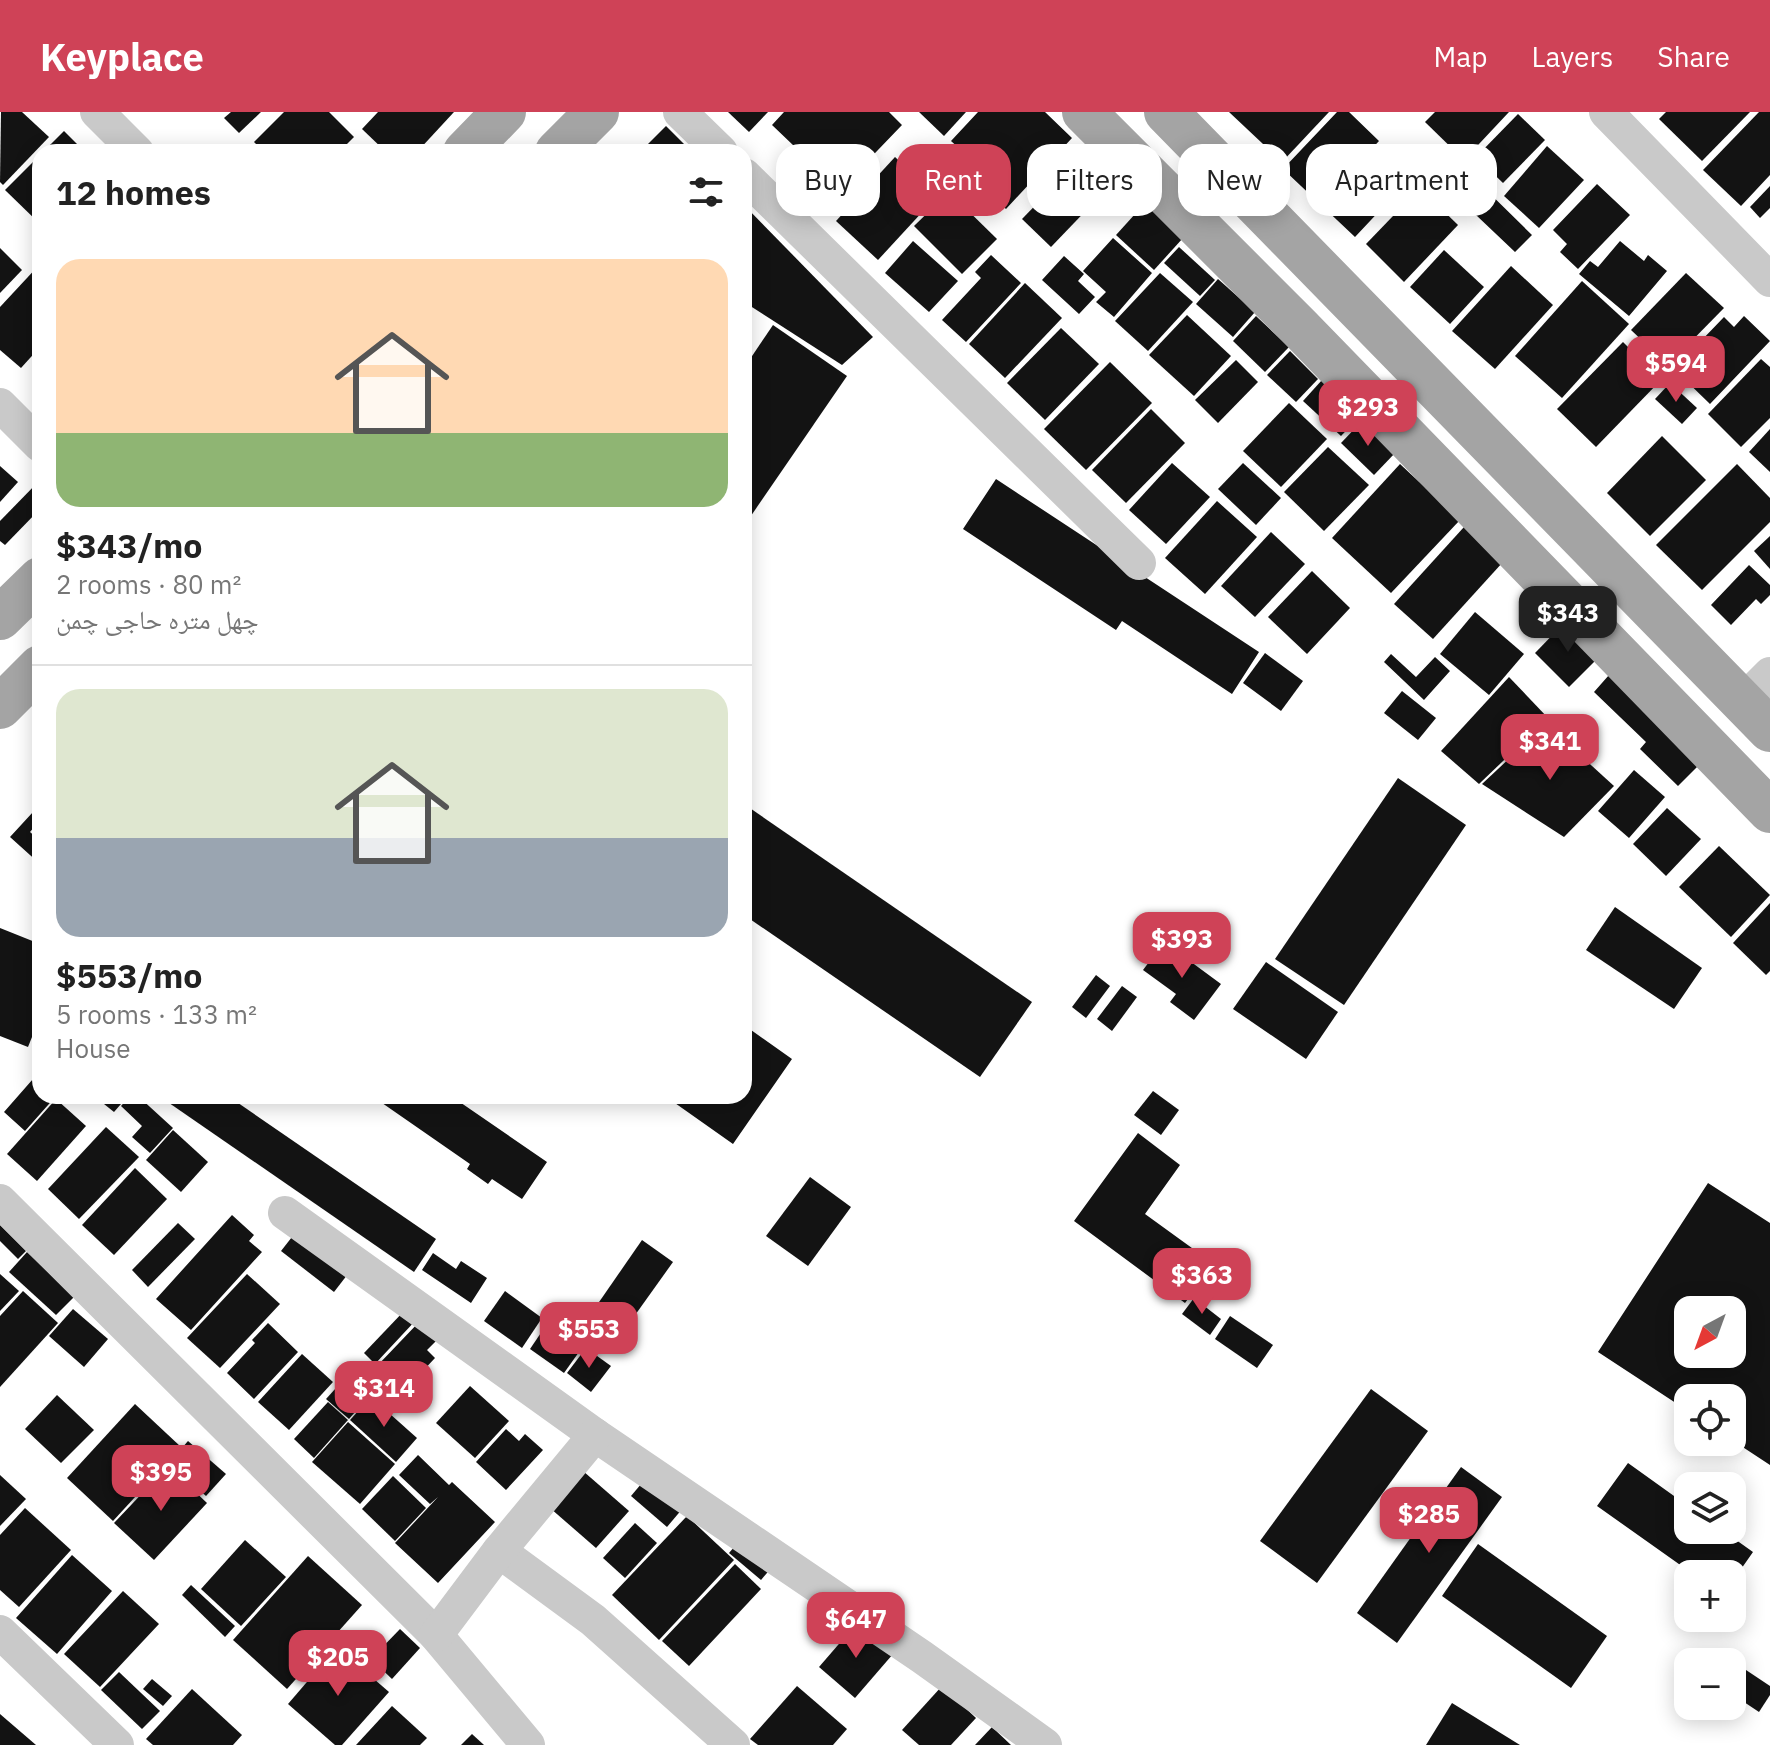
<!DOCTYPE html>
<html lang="en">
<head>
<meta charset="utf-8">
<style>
  :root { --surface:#fff; --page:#f2f2f2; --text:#222; --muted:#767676; --line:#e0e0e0; --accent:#cf4257 }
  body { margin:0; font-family:"IBM Plex Sans","Noto Naskh Arabic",sans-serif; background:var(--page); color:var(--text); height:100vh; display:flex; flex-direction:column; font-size:30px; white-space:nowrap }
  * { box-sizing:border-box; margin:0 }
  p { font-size:26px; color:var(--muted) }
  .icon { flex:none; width:44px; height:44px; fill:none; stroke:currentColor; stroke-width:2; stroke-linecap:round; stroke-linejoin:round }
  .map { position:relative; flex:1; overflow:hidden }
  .details { position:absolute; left:32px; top:32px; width:720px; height:960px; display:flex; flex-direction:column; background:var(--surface); border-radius:24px; box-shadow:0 4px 20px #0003 }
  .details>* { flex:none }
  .guide { position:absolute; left:776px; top:32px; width:760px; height:72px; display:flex; gap:16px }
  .needle { width:52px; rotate:221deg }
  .buttons { position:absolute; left:1674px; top:1184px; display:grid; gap:16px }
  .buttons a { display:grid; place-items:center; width:72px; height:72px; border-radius:16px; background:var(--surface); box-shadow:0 4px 20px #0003; font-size:40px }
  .price { position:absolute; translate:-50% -68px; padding:0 18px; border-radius:16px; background:var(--accent); color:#fff; font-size:26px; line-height:52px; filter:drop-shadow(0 2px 4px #0008) }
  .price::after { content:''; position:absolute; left:50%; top:48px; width:24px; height:18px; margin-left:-12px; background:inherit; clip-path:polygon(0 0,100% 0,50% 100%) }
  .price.selected { background:#222; color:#fff }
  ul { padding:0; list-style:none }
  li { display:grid; align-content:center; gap:16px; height:424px; padding:0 24px }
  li+li { border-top:2px solid var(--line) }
  li span { display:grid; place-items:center; height:248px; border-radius:24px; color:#555 }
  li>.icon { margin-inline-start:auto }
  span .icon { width:144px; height:144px; fill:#fffc; stroke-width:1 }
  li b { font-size:34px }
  h2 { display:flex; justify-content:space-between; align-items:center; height:96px; padding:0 24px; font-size:34px }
  .tag { padding:0 28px; border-radius:24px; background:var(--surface); box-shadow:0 4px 20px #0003; font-size:28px; line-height:72px }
  .tag.selected { background:var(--accent); color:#fff }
  header { display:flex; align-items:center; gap:48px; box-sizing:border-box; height:112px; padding:0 40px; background:var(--accent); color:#fff }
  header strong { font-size:38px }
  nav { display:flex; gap:44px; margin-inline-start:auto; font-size:28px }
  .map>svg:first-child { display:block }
</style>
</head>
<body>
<header>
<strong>Keyplace</strong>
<nav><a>Map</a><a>Layers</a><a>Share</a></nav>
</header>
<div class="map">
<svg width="1770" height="1633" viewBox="0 0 1770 1633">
  <rect width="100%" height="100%" fill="#fff"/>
  <g fill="#131313" fill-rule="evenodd">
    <polygon points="1,0 22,0 49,25 3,73 0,70"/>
    <polygon points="231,0 261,0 239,21 224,6"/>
    <polygon points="284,0 329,0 354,25 339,40 264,40 254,30"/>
    <polygon points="378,0 454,0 417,40 386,40 362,17"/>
    <polygon points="728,0 768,0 749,20"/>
    <polygon points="784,0 889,0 902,13 828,90 782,46 794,34 772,13"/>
    <polygon points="919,0 966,0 944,24"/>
    <polygon points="978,0 1045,0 1072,26 1006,97 977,69 985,60 951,29"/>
    <polygon points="1229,0 1329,0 1282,50"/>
    <polygon points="1337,0 1349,0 1379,29 1366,43 1401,76 1355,125 1283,57"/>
    <polygon points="1435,0 1509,0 1464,48 1425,10"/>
    <polygon points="1666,0 1750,0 1702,49 1659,7"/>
    <polygon points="1759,0 1770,0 1770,63 1741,94 1703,58"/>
    <polygon points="1518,2 1545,28 1503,71 1476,45"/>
    <polygon points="666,14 692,40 640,40"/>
    <polygon points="64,19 85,40 43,40"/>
    <polygon points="1547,34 1584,68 1539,116 1504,84"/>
    <polygon points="1092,35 1121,62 1051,135 1022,107"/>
    <polygon points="40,43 40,112 5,78"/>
    <polygon points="895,45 937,84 878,148 836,109"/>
    <polygon points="1475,67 1532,123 1515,140 1476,103 1481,97 1463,80"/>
    <polygon points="1597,72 1630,103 1578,157 1560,140 1567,132 1553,118"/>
    <polygon points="1770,74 1770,96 1760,106 1750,95"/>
    <polygon points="1420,76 1458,113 1404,170 1366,132"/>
    <polygon points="949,80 997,127 962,162 914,114"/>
    <polygon points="1145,91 1183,126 1154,158 1116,123"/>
    <polygon points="744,93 873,225 842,253 744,190"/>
    <polygon points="1113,126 1152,161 1114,205 1096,190 1106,180 1083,159"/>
    <polygon points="913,129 958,169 929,200 885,161"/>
    <polygon points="1620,129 1644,149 1648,143 1667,159 1629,204 1579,162 1590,149 1598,155"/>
    <polygon points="1179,135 1215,168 1200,184 1164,151"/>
    <polygon points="0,136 22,158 0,181"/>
    <polygon points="1444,138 1484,175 1450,212 1410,175"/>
    <polygon points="991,143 1021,171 966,230 942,208 981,166 975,160"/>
    <polygon points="1064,144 1084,162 1078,169 1095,185 1079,202 1042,168"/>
    <polygon points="40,152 40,235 21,256 0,238 0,195"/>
    <polygon points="1511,154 1553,193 1495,257 1452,219"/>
    <polygon points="1160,161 1193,190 1148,239 1115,209"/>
    <polygon points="1686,161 1724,196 1668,253 1631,218"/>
    <polygon points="1218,167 1255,200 1233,225 1196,192"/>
    <polygon points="1582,169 1629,212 1562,286 1515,244"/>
    <polygon points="1025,171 1062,206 1005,266 969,232"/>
    <polygon points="1187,203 1231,244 1194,284 1149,243"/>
    <polygon points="1256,204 1289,235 1265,260 1233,229"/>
    <polygon points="1744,204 1770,229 1710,292 1674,257 1724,205 1734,215"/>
    <polygon points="773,213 847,264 744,414 744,256"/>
    <polygon points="1061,216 1099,252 1045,308 1007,271"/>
    <polygon points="1623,230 1661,268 1596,335 1557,297"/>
    <polygon points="1290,239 1318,267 1296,290 1267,263"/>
    <polygon points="1761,247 1770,255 1770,306 1741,335 1708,302"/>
    <polygon points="1236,248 1258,270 1218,311 1195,288"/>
    <polygon points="1110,250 1152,291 1086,358 1044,317"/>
    <polygon points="1322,268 1360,304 1341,324 1303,289"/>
    <polygon points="1670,271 1697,296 1682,312 1655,287"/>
    <polygon points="1289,291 1327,327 1281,375 1243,339"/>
    <polygon points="1151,297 1185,331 1126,391 1092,358"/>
    <polygon points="1363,308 1396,340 1374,363 1341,331"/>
    <polygon points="1770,317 1770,360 1749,340"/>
    <polygon points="1662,324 1706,368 1650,424 1607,381"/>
    <polygon points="1328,335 1369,373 1324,419 1284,380"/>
    <polygon points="1172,351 1210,385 1166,432 1129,398"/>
    <polygon points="1243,351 1281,386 1256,413 1218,377"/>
    <polygon points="1400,352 1460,408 1391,481 1332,426"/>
    <polygon points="1737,352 1770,386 1770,410 1702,478 1656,433"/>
    <polygon points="0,354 18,370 0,390"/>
    <polygon points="996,367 1259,540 1232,582 1122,509 1116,518 963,417"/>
    <polygon points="40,368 40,397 5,433 0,429 0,409"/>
    <polygon points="1217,389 1257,425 1205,482 1165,446"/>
    <polygon points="1464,415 1503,450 1433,527 1394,492"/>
    <polygon points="1271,420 1305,452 1255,505 1221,474"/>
    <polygon points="1770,424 1770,457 1754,439"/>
    <polygon points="1749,453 1770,473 1770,483 1761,492 1756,487 1731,513 1711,493"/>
    <polygon points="1312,459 1350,496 1307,542 1268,505"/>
    <polygon points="1475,500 1524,542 1489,583 1440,542"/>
    <polygon points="1566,509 1601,543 1569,575 1535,541"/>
    <polygon points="1265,541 1303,569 1281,599 1243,571"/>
    <polygon points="1391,542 1416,565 1435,545 1450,559 1424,588 1384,550"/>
    <polygon points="1609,563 1701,651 1678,674 1640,637 1646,630 1594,580"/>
    <polygon points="1509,565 1548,606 1479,672 1441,639"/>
    <polygon points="1402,579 1436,606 1418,628 1384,601"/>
    <polygon points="1546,612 1614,674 1564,725 1482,672"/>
    <polygon points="1634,658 1665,685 1629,726 1598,699"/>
    <polygon points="1398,666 1466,713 1344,893 1275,847"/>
    <polygon points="744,692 1032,890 980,965 744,803"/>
    <polygon points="1667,696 1701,727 1666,764 1633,732"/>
    <polygon points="33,700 40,708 30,720 40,729 40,752 10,725"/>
    <polygon points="1719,734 1770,783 1731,825 1679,775"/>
    <polygon points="1770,791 1770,859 1766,863 1733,831"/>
    <polygon points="1615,795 1702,856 1674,897 1586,838"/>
    <polygon points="0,816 40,832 40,905 28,935 0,924"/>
    <polygon points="1164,830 1221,872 1194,908 1170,890 1176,882 1143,858"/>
    <polygon points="1266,850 1338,900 1306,947 1233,897"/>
    <polygon points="1096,863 1110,874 1086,906 1072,895"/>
    <polygon points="1122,874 1137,885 1112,919 1097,907"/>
    <polygon points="744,913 792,947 733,1032 665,984 744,984"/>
    <polygon points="40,959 40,984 56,984 25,1019 4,1000"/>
    <polygon points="1153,979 1179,998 1161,1023 1134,1003"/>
    <polygon points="94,984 128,984 114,1000"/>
    <polygon points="130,984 138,984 173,1016 150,1041 132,1025 142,1014 121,994"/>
    <polygon points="159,984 228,984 436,1127 414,1160"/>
    <polygon points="372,984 451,984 547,1050 522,1087 492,1067 488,1072 467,1057 470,1052"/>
    <polygon points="56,987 86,1014 37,1069 7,1042"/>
    <polygon points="106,1015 139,1045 79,1107 48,1077"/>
    <polygon points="173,1018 208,1050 181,1080 146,1048"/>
    <polygon points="1138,1021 1180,1053 1145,1102 1214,1152 1185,1191 1074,1109"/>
    <polygon points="135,1056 167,1087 114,1143 82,1113"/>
    <polygon points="810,1065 851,1095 808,1154 766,1124"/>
    <path d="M1708 1071 1770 1111V1353L1732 1328V1286H1688V1299L1598 1240ZM1688 1198H1732V1242H1688Z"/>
    <polygon points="232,1103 254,1123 249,1129 262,1140 191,1218 156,1187"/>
    <polygon points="178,1111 195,1127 148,1175 132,1158"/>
    <polygon points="0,1113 26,1139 18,1147 0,1129"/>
    <polygon points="299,1116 351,1158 334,1180 281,1139"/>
    <polygon points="642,1128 673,1150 618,1227 588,1206"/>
    <polygon points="27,1140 74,1185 56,1203 9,1160"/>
    <polygon points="433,1141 456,1157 461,1149 487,1166 471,1191 422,1158"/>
    <polygon points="0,1162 19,1179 0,1199"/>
    <polygon points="247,1162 280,1192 220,1256 187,1226"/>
    <polygon points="23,1179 58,1211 0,1275 0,1204"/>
    <polygon points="505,1179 542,1206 522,1236 484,1209"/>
    <polygon points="1194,1186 1221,1207 1210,1223 1182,1202"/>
    <polygon points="73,1197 108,1227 84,1255 49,1224"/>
    <polygon points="405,1198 416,1208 375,1252 364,1241"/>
    <polygon points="1230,1204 1273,1233 1257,1256 1215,1227"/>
    <polygon points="420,1209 439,1226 427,1238 435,1246 404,1279 377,1254"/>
    <polygon points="549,1209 584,1233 564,1261 530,1237"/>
    <polygon points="268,1211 298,1240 254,1287 227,1261 255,1231 252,1228"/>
    <polygon points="586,1236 611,1254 591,1280 567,1261"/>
    <polygon points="302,1242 333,1270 289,1318 258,1290"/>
    <polygon points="346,1265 368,1285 349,1307 326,1287"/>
    <polygon points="470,1274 509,1309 475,1346 436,1311"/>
    <polygon points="1371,1277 1428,1319 1317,1471 1260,1429"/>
    <polygon points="57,1283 94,1318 61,1351 25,1317"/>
    <polygon points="371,1285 417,1326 396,1350 350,1308"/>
    <polygon points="328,1290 348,1308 314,1346 294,1327"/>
    <polygon points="135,1292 181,1335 113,1409 67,1366"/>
    <polygon points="348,1310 395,1352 360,1392 312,1350"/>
    <polygon points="506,1317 519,1329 525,1322 543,1338 506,1378 476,1350"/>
    <polygon points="188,1329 226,1362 206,1384 169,1351"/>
    <polygon points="418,1343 449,1373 452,1370 495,1410 438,1471 395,1431 438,1385 430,1392 399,1363"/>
    <polygon points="1628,1351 1688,1394 1688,1418 1722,1418 1753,1440 1732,1470 1732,1462 1693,1462 1597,1394"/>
    <polygon points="168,1354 207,1391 154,1448 114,1411"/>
    <polygon points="1461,1355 1502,1385 1397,1531 1357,1501"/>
    <polygon points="583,1359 629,1399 596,1436 550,1396"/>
    <polygon points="0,1363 26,1387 0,1414"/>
    <polygon points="393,1364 426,1396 395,1429 362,1397"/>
    <polygon points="647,1365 683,1396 667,1415 631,1384"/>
    <polygon points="25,1396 71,1438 19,1495 0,1478 0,1423"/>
    <polygon points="687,1404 734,1448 659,1528 612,1483"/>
    <polygon points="635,1411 657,1431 625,1466 603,1446"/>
    <polygon points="741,1427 773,1454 761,1468 729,1441"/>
    <polygon points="245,1428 286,1465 241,1514 201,1477"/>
    <polygon points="1478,1432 1607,1524 1571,1576 1442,1484"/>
    <polygon points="72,1443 112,1479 57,1542 16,1506"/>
    <polygon points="308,1444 362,1493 287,1577 233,1528"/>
    <polygon points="735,1452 761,1477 689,1554 662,1529"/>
    <polygon points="191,1473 235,1514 225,1525 182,1483"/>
    <polygon points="123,1479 159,1512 100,1575 64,1542"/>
    <polygon points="857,1511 893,1542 855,1586 819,1555"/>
    <polygon points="400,1517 420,1536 392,1567 371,1547"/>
    <polygon points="337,1535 389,1580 342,1633 335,1633 288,1592"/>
    <polygon points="1734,1550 1770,1574 1770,1583 1759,1600 1732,1582 1732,1554"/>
    <polygon points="119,1560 160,1599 142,1617 101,1578"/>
    <polygon points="152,1567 172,1584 163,1594 143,1577"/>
    <polygon points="797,1574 847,1617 833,1633 758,1633 750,1627"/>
    <polygon points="942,1574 976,1606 951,1633 919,1633 902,1618"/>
    <polygon points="192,1577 242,1623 233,1633 153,1633 146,1627"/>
    <polygon points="1452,1591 1520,1633 1426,1633"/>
    <polygon points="392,1594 427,1626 420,1633 356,1633"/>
    <polygon points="0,1602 36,1633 0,1633"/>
    <polygon points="992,1615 1011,1633 975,1633"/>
    <polygon points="472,1622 484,1633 461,1633"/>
  </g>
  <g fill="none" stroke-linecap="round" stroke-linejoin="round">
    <g stroke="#c9c9c9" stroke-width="34">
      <polyline points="97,0 137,40"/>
      <polyline points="680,0 721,40"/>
      <polyline points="1606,0 1770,168"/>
      <polyline points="744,63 1139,451"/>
      <polyline points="0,293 40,333"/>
      <polyline points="1742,590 1770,562"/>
      <polyline points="0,1089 436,1523 528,1633"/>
      <polyline points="285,1101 595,1323 922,1545 1045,1633"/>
      <polyline points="499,1439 593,1508 733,1633"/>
      <polyline points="0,1520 117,1633"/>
      <polyline points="436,1523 499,1439 595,1323"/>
    </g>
    <g stroke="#a4a4a4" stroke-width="44">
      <polyline points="1084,0 1300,216 1770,699"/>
      <polyline points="1166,0 1770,618"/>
      <polyline points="465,40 504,0"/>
      <polyline points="557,40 597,0"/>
      <polyline points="0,506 40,467"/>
      <polyline points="0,595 40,555"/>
    </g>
  </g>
</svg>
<div class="buttons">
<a><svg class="needle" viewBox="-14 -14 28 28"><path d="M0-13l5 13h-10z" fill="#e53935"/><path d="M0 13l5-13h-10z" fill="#767676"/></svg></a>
<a><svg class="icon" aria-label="locate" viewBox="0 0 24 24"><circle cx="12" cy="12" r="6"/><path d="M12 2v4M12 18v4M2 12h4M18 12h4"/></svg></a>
<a><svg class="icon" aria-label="layers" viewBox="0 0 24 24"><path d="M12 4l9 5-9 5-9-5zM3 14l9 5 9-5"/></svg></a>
<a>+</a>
<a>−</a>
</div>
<b class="price" style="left:1676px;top:292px">$594</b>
<b class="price" style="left:1368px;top:336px">$293</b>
<b class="price selected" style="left:1568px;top:542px">$343</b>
<b class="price" style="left:1550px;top:670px">$341</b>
<b class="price" style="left:1182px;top:868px">$393</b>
<b class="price" style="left:1202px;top:1204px">$363</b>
<b class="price" style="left:589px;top:1258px">$553</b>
<b class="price" style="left:384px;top:1317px">$314</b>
<b class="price" style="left:161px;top:1401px">$395</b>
<b class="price" style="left:1429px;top:1443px">$285</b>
<b class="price" style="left:856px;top:1548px">$647</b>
<b class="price" style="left:338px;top:1586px">$205</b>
<div class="guide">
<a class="tag">Buy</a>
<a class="tag selected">Rent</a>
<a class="tag">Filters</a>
<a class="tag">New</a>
<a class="tag">Apartment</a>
</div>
<section class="details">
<h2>12 homes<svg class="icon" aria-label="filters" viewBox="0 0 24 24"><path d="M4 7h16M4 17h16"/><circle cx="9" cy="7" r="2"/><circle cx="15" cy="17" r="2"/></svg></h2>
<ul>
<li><span style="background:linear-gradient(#ffd9b3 70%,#8fb573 0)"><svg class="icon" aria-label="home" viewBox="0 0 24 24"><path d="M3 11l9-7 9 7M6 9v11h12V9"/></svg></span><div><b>$343/mo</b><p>2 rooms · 80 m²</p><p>چهل متره حاجی چمن</p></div></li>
<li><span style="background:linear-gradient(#dfe7d0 60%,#9aa5b1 0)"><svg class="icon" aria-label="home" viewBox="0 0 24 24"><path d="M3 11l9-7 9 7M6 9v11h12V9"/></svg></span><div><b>$553/mo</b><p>5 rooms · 133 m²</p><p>House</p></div></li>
</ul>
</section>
</div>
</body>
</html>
